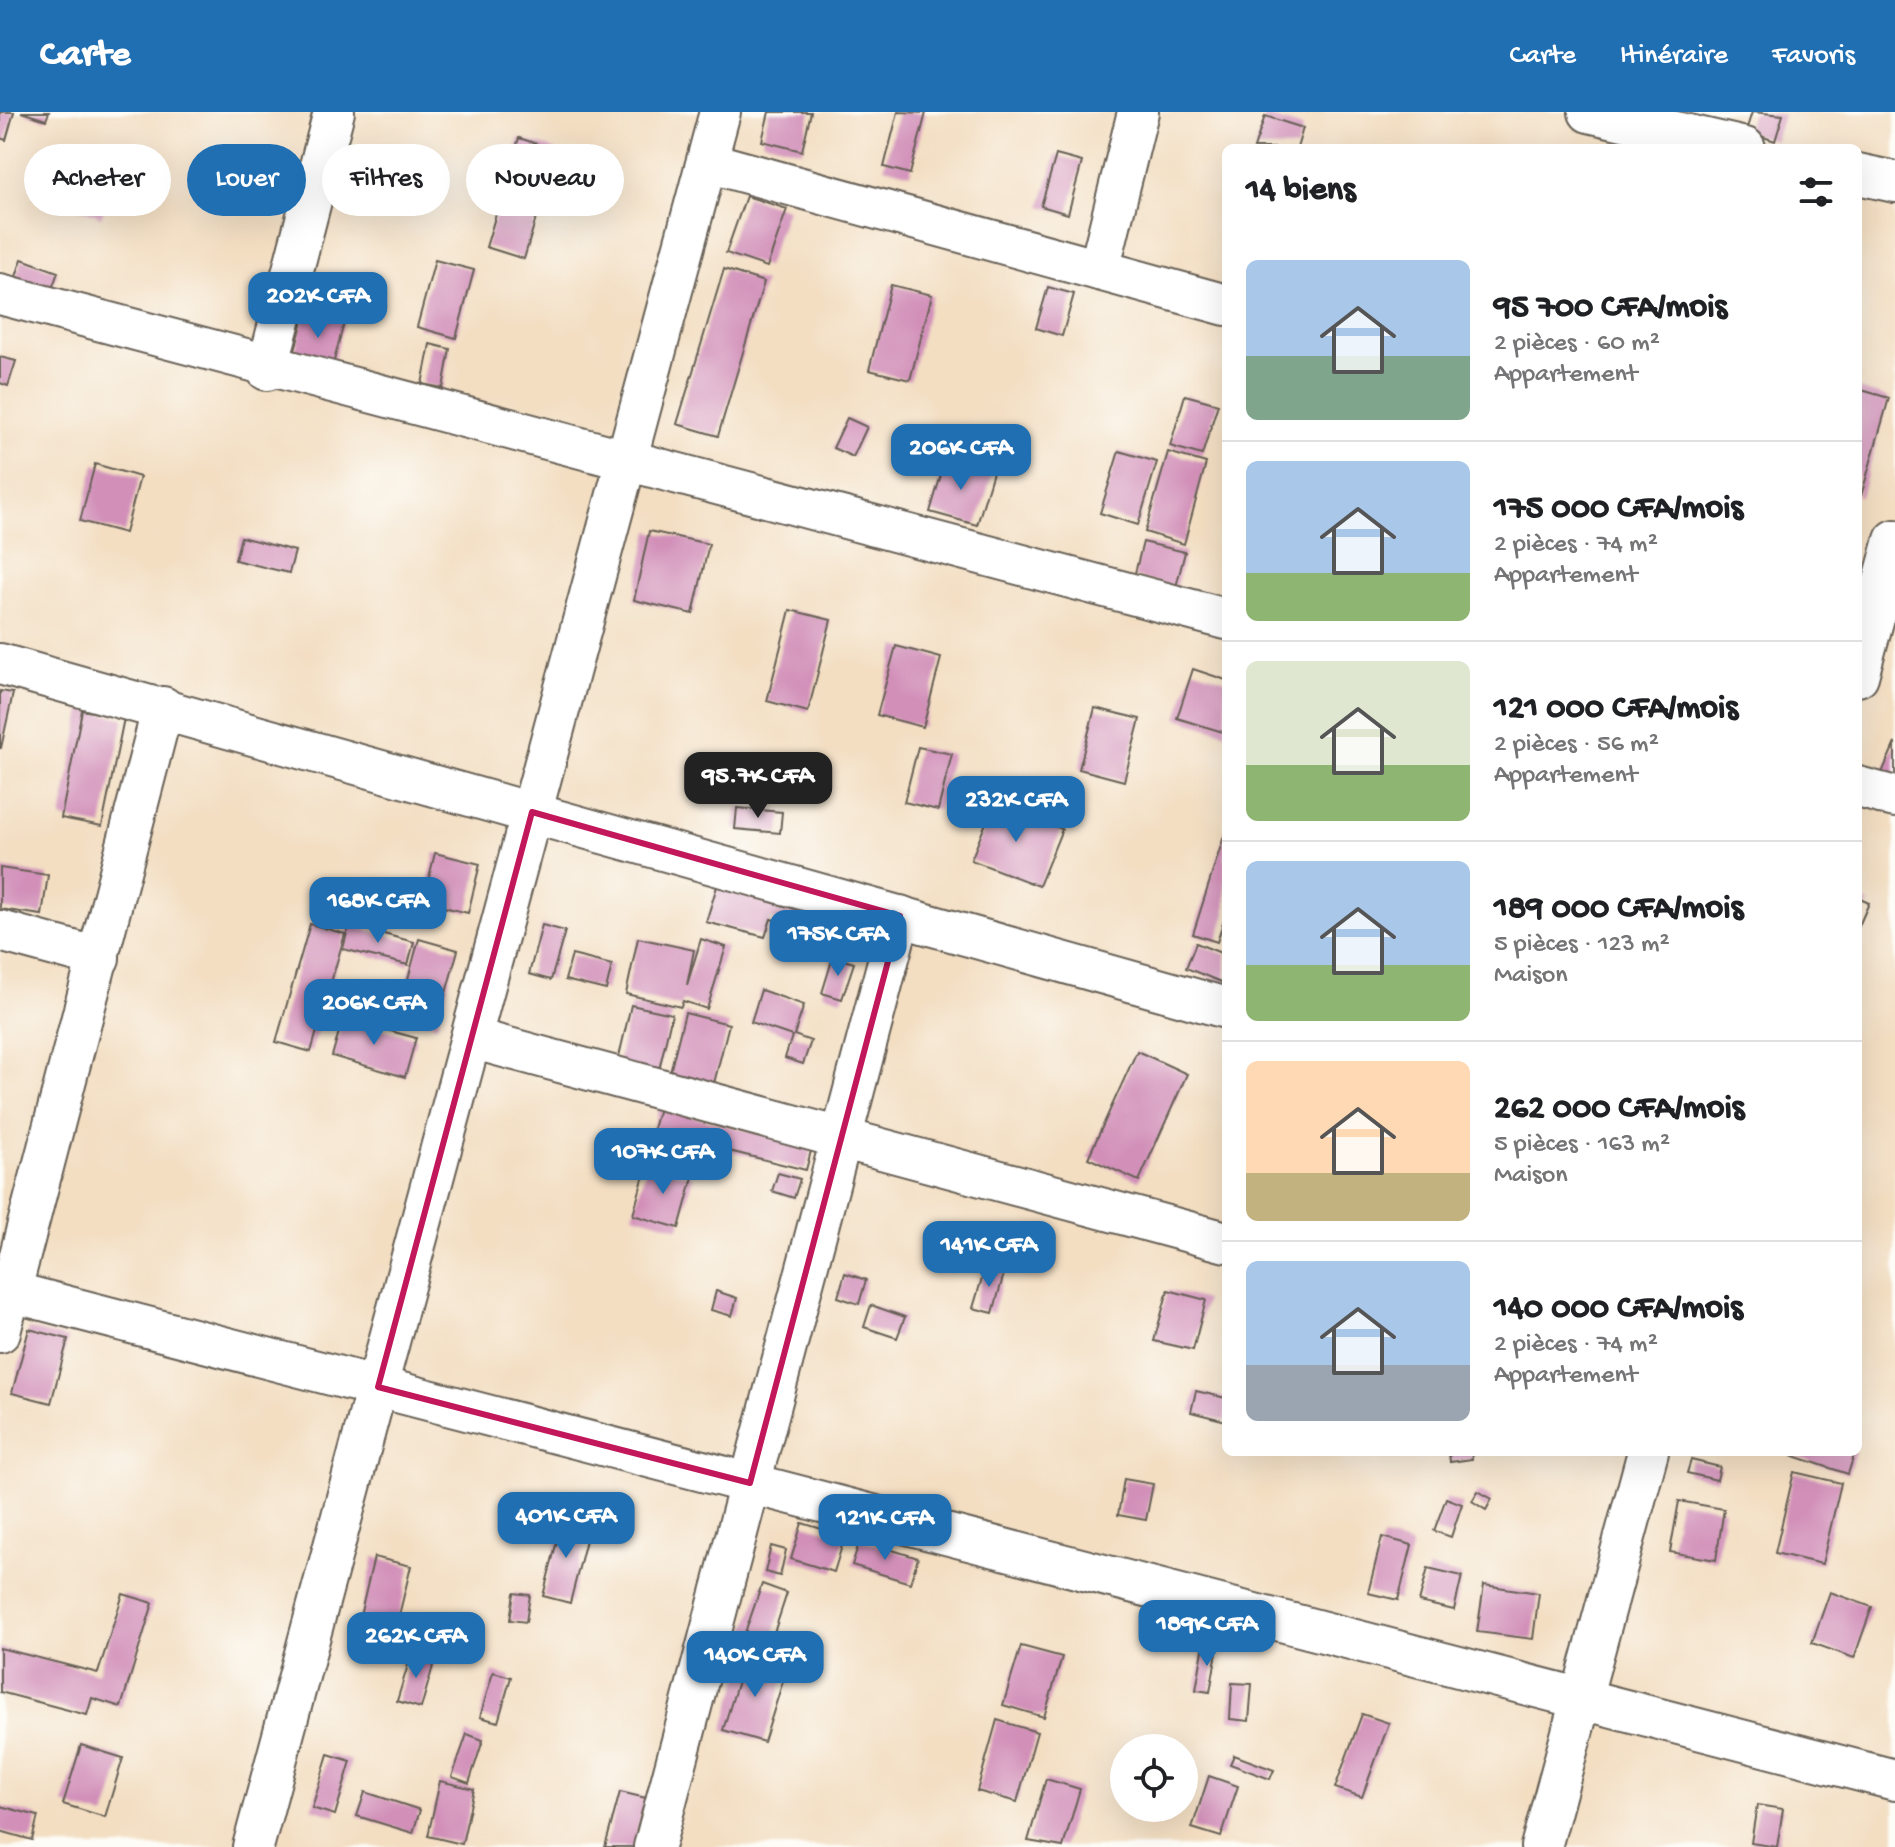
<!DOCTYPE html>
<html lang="fr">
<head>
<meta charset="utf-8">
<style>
  :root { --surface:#fff; --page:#f6f6f6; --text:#202124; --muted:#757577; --line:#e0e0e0; --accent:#1f6fb2 }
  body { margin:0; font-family:"Gochi Hand",sans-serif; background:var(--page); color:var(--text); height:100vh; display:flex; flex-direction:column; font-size:30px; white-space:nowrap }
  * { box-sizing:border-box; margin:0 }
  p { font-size:26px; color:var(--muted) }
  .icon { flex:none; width:44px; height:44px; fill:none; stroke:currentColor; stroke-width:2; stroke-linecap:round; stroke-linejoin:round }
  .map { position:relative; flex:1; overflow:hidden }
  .side { position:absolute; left:1222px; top:32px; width:640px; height:1312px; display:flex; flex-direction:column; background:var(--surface); border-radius:12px; box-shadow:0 8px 32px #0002 }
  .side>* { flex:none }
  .top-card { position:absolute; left:24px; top:32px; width:760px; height:72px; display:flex; gap:16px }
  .buttons { position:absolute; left:1110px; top:1622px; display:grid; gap:16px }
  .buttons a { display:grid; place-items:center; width:88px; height:88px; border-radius:50%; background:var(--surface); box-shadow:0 8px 32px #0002; font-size:40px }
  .price { position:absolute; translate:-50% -68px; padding:0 18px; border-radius:16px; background:var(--accent); color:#fff; font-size:26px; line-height:52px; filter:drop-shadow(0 2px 4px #0008) }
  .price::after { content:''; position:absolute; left:50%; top:48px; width:24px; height:18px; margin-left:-12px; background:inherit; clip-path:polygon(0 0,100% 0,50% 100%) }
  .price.on { background:#222; color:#fff }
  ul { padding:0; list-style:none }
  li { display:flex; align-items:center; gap:24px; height:200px; padding:0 24px }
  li+li { border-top:2px solid var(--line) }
  li span { display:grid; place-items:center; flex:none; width:224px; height:160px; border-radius:12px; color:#555 }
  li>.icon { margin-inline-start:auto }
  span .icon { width:96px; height:96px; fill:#fffc; stroke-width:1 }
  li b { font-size:34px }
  h2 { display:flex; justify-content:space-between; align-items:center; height:96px; padding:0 24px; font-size:34px }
  .pill { padding:0 28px; border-radius:36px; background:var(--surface); box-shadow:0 8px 32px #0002; font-size:28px; line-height:72px }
  .pill.on { background:var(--accent); color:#fff }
  header { display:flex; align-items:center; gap:48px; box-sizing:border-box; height:112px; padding:0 40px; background:var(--accent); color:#fff }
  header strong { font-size:38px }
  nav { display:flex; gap:44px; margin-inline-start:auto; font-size:28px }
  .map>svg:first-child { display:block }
</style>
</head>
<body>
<header>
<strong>Carte</strong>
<nav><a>Carte</a><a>Itinéraire</a><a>Favoris</a></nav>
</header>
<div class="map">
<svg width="1895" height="1735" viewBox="0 0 1895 1735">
  <rect width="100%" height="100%" fill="#fdfcf7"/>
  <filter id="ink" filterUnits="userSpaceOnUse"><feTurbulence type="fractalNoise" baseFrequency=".0125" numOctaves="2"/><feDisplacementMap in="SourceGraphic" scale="16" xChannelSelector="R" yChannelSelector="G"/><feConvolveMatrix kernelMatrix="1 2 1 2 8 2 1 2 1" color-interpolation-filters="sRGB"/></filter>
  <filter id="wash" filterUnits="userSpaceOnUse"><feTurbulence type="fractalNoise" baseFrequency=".006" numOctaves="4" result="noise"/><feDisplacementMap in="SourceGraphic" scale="32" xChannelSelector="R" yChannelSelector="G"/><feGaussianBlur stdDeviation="1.8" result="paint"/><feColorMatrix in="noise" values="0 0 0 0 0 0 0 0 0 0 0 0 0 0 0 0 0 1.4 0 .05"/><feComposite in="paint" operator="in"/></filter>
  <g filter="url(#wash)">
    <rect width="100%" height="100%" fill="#f3dec2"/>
    <g id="blocks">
      <g fill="#d290b9">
        <polygon points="0,0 14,0 6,28 0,26"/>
        <polygon points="21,0 49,0 46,8"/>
        <polygon points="769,0 811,0 802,39 762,29"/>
        <polygon points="898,0 926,1 910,62 884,55"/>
        <polygon points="1752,0 1783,3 1775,29 1746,19"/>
        <polygon points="1265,4 1303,16 1297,36 1254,36"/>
        <polygon points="519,26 556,38 524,147 486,135"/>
        <polygon points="1056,43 1082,50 1068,102 1041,94"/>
        <polygon points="93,57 117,66 101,105 77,95"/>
        <polygon points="746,84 787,97 767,155 726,141"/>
        <polygon points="22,147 58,160 48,188 12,176"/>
        <polygon points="435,148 474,158 456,226 417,215"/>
        <polygon points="724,157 764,170 718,324 677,312"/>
        <polygon points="891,173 932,183 910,268 869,258"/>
        <polygon points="1048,175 1074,182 1062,224 1036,216"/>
        <polygon points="305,201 344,211 332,256 293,246"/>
        <polygon points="430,232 450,237 443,276 422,272"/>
        <polygon points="0,245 16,249 8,274 0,271"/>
        <polygon points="1858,277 1889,286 1861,384 1858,384"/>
        <polygon points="1185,283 1218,292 1202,343 1170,334"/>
        <polygon points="847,306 867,315 853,345 833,336"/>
        <polygon points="1119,339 1157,350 1138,413 1100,401"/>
        <polygon points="1168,340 1206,351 1184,432 1145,420"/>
        <polygon points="946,346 993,360 977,413 930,400"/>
        <polygon points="95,352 140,365 125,421 80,409"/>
        <polygon points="649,419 709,432 693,502 634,488"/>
        <polygon points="241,425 295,439 289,461 235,448"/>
        <polygon points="1143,430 1185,440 1176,475 1134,465"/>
        <polygon points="790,498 831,508 808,600 767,589"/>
        <polygon points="896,534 941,546 923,615 877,603"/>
        <polygon points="1193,557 1226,568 1226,621 1177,606"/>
        <polygon points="0,579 13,581 1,636 0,636"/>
        <polygon points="1095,596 1140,607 1124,669 1079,657"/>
        <polygon points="82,598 124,606 102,714 61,706"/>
        <polygon points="1895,631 1895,677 1878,670"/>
        <polygon points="918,635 952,642 938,698 904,690"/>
        <polygon points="994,691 1062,717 1039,774 971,748"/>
        <polygon points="737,696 782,700 780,721 735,717"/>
        <polygon points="1225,721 1226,802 1217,830 1193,822"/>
        <polygon points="435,741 480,752 468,801 423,790"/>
        <polygon points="0,756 48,763 42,803 0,797"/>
        <polygon points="718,771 828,800 822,821 771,807 765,825 706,810"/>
        <polygon points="1858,786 1869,791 1858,816"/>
        <polygon points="310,812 345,822 311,940 276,930"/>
        <polygon points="349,813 414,830 408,853 343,837"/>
        <polygon points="542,813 565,819 551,868 529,862"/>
        <polygon points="638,826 694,838 687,873 701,827 726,835 707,897 683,889 681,895 626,882"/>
        <polygon points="419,827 458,838 437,913 398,903"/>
        <polygon points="1196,831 1226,843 1226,872 1186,856"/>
        <polygon points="572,843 612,853 606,878 565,868"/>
        <polygon points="833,845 854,851 842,887 822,881"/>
        <polygon points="761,878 804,893 794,923 811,929 803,952 785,946 792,924 751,910"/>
        <polygon points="631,893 672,902 658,962 617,953"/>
        <polygon points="685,901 729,912 711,983 667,972"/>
        <polygon points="343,906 416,926 405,965 332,944"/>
        <polygon points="1137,939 1187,962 1139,1069 1088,1046"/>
        <polygon points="659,996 812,1035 806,1058 652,1020"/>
        <polygon points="647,1052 693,1065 679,1116 633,1103"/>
        <polygon points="778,1061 800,1067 794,1086 772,1079"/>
        <polygon points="986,1153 1005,1158 993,1201 973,1196"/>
        <polygon points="845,1161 866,1168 859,1192 838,1185"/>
        <polygon points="1168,1178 1206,1188 1193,1238 1154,1229"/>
        <polygon points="716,1179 737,1186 732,1204 711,1198"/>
        <polygon points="871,1193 905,1205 897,1226 864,1215"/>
        <polygon points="29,1217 68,1227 51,1291 12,1281"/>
        <polygon points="1196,1279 1226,1286 1226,1309 1191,1300"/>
        <polygon points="1449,1340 1471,1340 1472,1347 1450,1350"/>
        <polygon points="1782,1340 1855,1340 1848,1362"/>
        <polygon points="1691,1348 1720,1355 1717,1368 1687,1361"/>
        <polygon points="1794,1360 1841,1371 1822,1452 1775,1441"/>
        <polygon points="1124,1367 1153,1372 1146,1408 1118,1403"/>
        <polygon points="1478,1379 1492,1387 1486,1398 1472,1389"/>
        <polygon points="1446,1386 1462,1392 1451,1425 1434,1419"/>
        <polygon points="1679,1389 1724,1397 1716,1448 1670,1440"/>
        <polygon points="563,1405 590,1412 570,1491 543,1484"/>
        <polygon points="802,1411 845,1424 834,1460 791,1447"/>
        <polygon points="1382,1425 1412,1433 1398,1488 1368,1481"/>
        <polygon points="860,1428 918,1446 910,1471 852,1453"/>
        <polygon points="771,1434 786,1438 780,1464 765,1460"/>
        <polygon points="374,1445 411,1454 397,1512 360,1504"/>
        <polygon points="1428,1456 1462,1464 1454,1498 1419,1490"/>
        <polygon points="762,1472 787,1481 769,1536 743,1527"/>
        <polygon points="1484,1473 1539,1481 1533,1527 1477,1520"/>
        <polygon points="1830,1480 1872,1495 1854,1546 1812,1531"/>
        <polygon points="514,1481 530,1483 526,1510 510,1508"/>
        <polygon points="123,1482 153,1491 121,1595 92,1586 87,1603 0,1580 0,1536 98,1561"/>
        <polygon points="1204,1532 1218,1534 1210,1580 1196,1578"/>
        <polygon points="1021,1534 1062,1545 1044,1605 1003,1593"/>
        <polygon points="412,1540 435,1547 421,1596 397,1589"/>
        <polygon points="746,1543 787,1556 764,1630 723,1618"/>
        <polygon points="493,1560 511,1565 498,1610 480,1605"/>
        <polygon points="1232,1571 1252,1572 1249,1609 1230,1607"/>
        <polygon points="1362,1602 1389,1611 1362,1685 1335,1676"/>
        <polygon points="997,1608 1037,1620 1017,1690 977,1679"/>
        <polygon points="467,1622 483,1628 469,1671 452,1665"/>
        <polygon points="81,1633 123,1646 105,1705 63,1692"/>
        <polygon points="328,1642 351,1649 335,1703 312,1696"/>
        <polygon points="1234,1643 1274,1658 1270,1667 1230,1652"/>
        <polygon points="1209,1664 1238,1674 1221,1725 1192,1716"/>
        <polygon points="1046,1667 1080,1677 1063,1735 1028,1729"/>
        <polygon points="440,1669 474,1677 462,1732 428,1724"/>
        <polygon points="365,1680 420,1698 413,1721 357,1704"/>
        <polygon points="620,1680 646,1686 633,1735 605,1735"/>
        <polygon points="1757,1693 1783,1697 1777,1735 1751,1731"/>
        <polygon points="0,1694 38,1704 32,1728 0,1719"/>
      </g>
    </g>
  </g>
  <g filter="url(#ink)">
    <use href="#blocks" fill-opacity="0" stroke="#676056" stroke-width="2"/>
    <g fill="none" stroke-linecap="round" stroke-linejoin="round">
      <g stroke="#676056" stroke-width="44">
        <g id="minor">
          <polyline points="1589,0 1745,36"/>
          <polyline points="707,50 1226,193"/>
          <polyline points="1858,62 1895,70"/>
          <polyline points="1099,158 1138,0"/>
          <polyline points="0,182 1226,507"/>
          <polyline points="267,258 334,0"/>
          <polyline points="0,552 1226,896"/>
          <polyline points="1858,564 1895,428"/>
          <polyline points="1858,675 1895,685"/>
          <polyline points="0,819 99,846"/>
          <polyline points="471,926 1226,1130"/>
          <polyline points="0,1177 1895,1668"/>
          <polyline points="0,1220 163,595"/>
          <polyline points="253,1735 720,0"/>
          <polyline points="654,1735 900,804"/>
          <polyline points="1541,1735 1648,1340"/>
        </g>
      </g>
      <use href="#minor" stroke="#fff" stroke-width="40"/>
    </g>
  </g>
  <path fill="none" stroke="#c2185b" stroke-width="6" stroke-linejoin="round" d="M532 700 900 804 750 1371 378 1275Z"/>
</svg>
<div class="buttons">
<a><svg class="icon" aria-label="locate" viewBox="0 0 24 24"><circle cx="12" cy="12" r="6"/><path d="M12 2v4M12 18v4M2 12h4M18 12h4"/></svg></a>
</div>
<b class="price" style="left:318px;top:228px">202K CFA</b>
<b class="price" style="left:961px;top:380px">206K CFA</b>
<b class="price on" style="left:758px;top:708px">95.7K CFA</b>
<b class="price" style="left:1016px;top:732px">232K CFA</b>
<b class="price" style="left:378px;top:833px">168K CFA</b>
<b class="price" style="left:838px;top:866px">175K CFA</b>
<b class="price" style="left:374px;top:935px">206K CFA</b>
<b class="price" style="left:663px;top:1084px">107K CFA</b>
<b class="price" style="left:989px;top:1177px">141K CFA</b>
<b class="price" style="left:566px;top:1448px">401K CFA</b>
<b class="price" style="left:885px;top:1450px">121K CFA</b>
<b class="price" style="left:1207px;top:1556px">189K CFA</b>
<b class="price" style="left:416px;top:1568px">262K CFA</b>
<b class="price" style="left:755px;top:1587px">140K CFA</b>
<div class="top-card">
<a class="pill">Acheter</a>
<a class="pill on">Louer</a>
<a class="pill">Filtres</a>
<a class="pill">Nouveau</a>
</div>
<section class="side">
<h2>14 biens<svg class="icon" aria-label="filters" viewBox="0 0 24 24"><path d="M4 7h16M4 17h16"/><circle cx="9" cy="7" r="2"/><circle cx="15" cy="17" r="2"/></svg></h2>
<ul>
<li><span style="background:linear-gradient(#a9c7e8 60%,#7fa58c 0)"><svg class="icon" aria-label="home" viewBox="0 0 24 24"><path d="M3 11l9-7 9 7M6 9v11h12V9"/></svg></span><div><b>95 700 CFA/mois</b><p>2 pièces · 60 m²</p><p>Appartement</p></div></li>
<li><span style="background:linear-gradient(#a9c7e8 70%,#8fb573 0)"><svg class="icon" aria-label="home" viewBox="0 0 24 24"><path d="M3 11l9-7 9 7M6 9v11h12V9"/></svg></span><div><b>175 000 CFA/mois</b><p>2 pièces · 74 m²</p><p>Appartement</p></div></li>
<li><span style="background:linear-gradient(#dfe7d0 65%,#8fb573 0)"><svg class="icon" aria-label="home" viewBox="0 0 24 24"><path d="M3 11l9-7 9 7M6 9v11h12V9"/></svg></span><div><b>121 000 CFA/mois</b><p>2 pièces · 56 m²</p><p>Appartement</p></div></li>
<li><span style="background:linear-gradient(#a9c7e8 65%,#8fb573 0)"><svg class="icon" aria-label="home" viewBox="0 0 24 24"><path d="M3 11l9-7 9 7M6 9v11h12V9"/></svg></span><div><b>189 000 CFA/mois</b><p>5 pièces · 123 m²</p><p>Maison</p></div></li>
<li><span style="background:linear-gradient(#ffd9b3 70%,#c2b280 0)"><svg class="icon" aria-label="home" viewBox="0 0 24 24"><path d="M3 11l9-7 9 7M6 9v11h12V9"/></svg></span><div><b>262 000 CFA/mois</b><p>5 pièces · 163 m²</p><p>Maison</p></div></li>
<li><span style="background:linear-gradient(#a9c7e8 65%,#9aa5b1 0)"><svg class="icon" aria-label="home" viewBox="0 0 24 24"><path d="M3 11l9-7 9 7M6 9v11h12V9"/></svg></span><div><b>140 000 CFA/mois</b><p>2 pièces · 74 m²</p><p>Appartement</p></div></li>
</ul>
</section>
</div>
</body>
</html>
